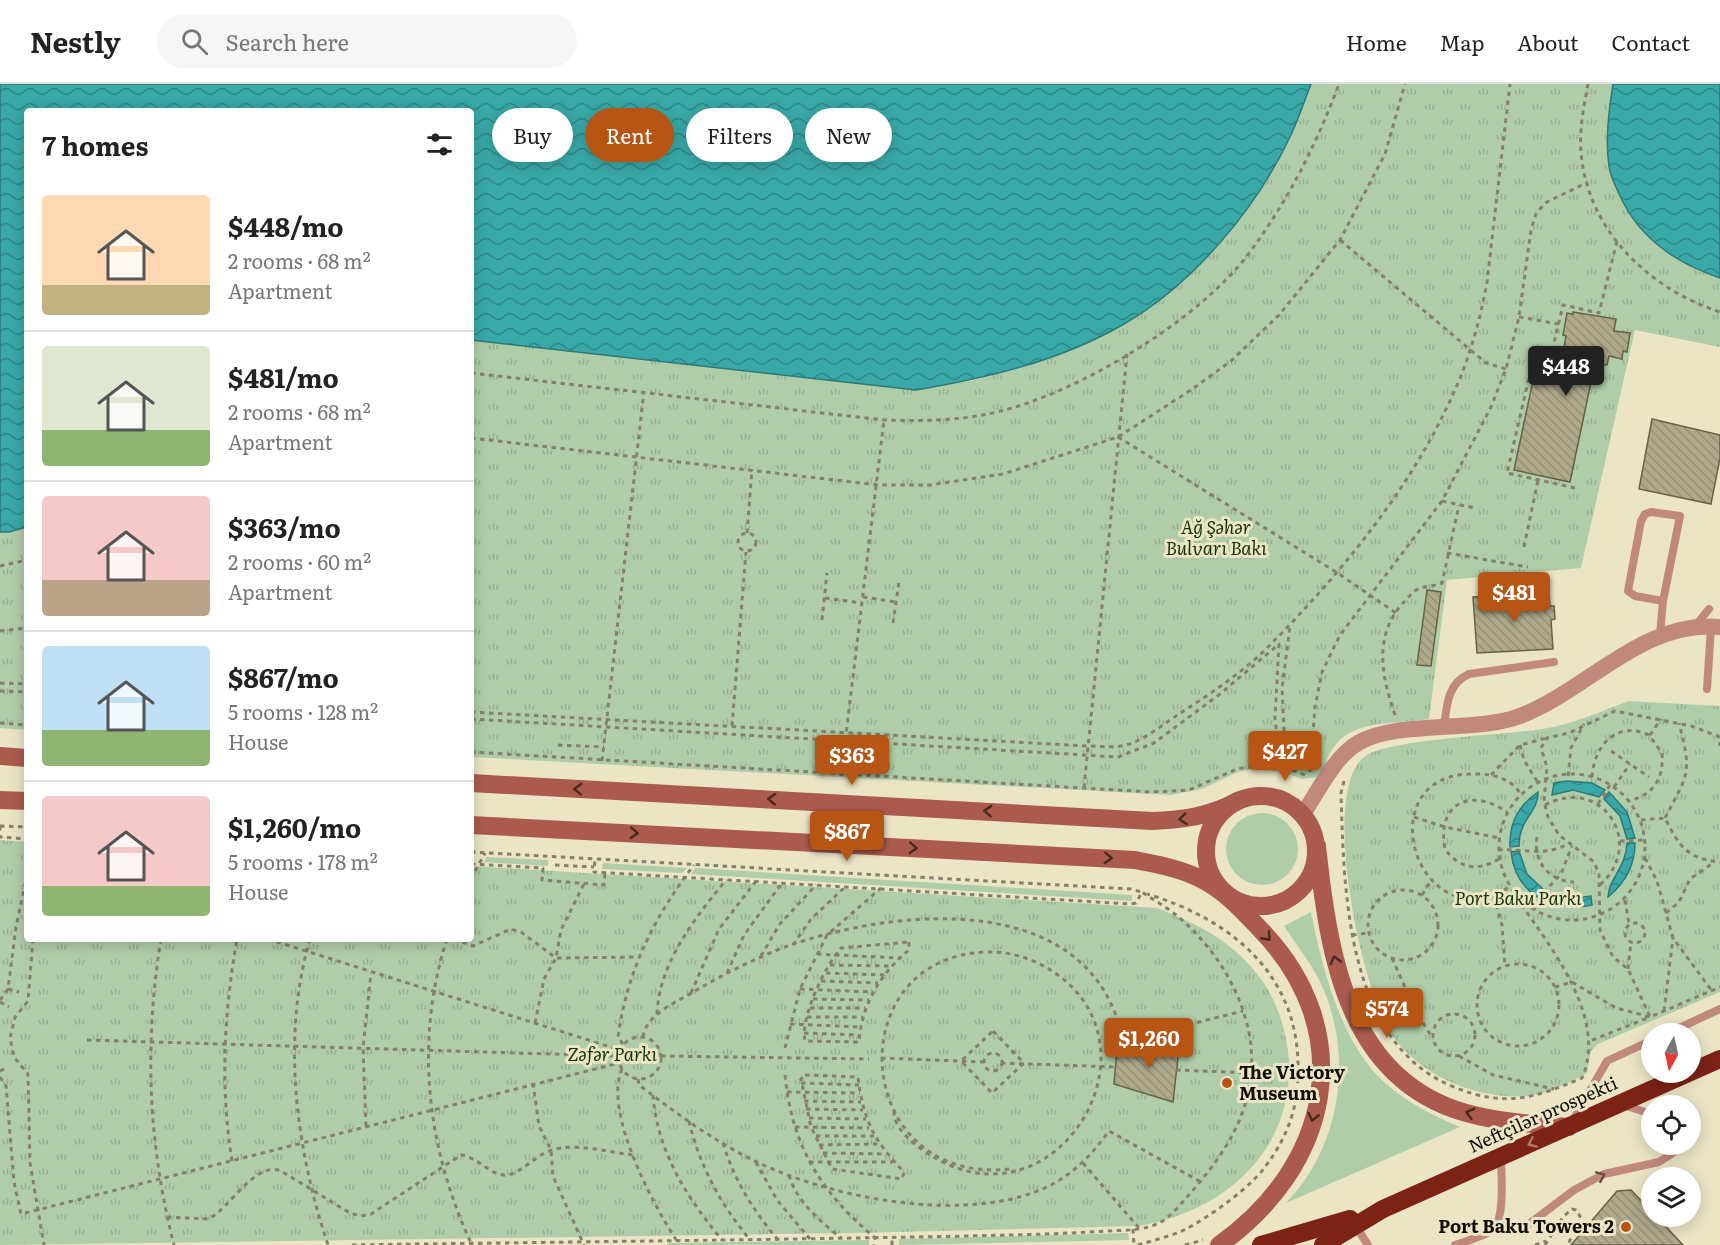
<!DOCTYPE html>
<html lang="en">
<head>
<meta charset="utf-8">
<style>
  :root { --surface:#fff; --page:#f6f6f6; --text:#222; --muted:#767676; --line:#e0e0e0; --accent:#b65514 }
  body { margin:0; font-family:Literata,serif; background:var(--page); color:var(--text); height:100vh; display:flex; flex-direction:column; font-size:22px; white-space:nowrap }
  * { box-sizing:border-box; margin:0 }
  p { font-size:20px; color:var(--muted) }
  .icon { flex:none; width:33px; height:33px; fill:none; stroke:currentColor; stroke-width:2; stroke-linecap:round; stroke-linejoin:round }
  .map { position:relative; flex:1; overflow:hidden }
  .details { position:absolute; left:24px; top:24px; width:450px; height:834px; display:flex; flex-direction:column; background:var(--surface); border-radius:6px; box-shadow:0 3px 15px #0003 }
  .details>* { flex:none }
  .top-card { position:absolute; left:492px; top:24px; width:570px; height:54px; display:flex; gap:12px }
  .needle { width:39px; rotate:188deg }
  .controls { position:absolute; left:1641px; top:939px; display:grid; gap:12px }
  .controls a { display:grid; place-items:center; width:60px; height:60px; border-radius:50%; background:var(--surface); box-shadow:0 3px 15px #0003; font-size:30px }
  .price { position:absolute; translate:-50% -51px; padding:0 14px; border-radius:6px; background:var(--accent); color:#fff; font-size:20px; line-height:39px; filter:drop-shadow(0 2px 3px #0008) }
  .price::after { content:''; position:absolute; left:50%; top:36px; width:18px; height:14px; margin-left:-9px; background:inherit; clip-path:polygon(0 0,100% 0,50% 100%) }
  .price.current { background:#222; color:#fff }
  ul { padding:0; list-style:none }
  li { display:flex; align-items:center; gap:18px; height:150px; padding:0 18px }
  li+li { border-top:2px solid var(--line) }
  li span { display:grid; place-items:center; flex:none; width:168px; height:120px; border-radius:6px; color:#555 }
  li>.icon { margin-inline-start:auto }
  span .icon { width:72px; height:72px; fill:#fffc; stroke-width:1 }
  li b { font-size:26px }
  h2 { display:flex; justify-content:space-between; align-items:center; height:72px; padding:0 18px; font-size:26px }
  .pill { padding:0 21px; border-radius:27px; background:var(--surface); box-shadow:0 3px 15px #0003; font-size:21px; line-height:54px }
  .pill.current { background:var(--accent); color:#fff }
  header { display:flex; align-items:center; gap:36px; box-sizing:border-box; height:84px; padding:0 30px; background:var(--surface); border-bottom:2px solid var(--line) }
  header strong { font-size:28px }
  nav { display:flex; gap:33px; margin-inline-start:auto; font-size:21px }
  .search { width:420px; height:54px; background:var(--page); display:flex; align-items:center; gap:15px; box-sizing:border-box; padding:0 21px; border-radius:33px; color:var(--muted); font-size:22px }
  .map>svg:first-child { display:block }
</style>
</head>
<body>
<header>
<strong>Nestly</strong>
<div class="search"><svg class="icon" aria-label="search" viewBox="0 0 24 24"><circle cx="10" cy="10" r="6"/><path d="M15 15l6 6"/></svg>Search here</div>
<nav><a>Home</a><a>Map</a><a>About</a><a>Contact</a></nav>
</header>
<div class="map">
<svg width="1720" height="1161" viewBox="0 0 1720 1161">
  <defs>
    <pattern id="park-tufts" width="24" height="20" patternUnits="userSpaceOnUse" patternTransform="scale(1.5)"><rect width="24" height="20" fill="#b0cda9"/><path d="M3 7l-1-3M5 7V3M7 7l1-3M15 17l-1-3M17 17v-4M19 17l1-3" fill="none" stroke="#96af90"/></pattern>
    <pattern id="water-waves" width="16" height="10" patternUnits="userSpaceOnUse" patternTransform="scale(1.5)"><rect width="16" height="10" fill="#39a8a8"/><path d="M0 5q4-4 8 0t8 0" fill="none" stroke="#2f8787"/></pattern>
    <pattern id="building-back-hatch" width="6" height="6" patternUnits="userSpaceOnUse" patternTransform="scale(1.5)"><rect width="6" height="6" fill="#afa98c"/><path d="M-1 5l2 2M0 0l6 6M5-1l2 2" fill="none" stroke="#969077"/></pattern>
  </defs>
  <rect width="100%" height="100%" fill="#ebe5c6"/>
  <g fill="#b0cda9">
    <circle cx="1262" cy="765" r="36"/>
    <polygon points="487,773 548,776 548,782 484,778"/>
    <polygon points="603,779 687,784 682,789 602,785"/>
    <polygon points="695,784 1132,811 1132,817 691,790"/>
    <path d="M1311 828C1322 883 1341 960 1385 999 1406 1018 1434 1032 1460 1043L1286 1119C1337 1066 1352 986 1328 917 1319 889 1300 866 1284 842Z"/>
    <polygon points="1128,1149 1129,1156 899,1161 899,1155"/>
    <polygon points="869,1156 869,1161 668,1161 668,1159"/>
  </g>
  <g fill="url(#park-tufts)">
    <path d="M1311 0H1613L1611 14 1699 187 1720 194V263L1635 246 1581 484 1447 496 1429 635C1381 642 1332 633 1323 693L1301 695 1285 688 1255 685 1238 688 1202 705 1171 711 471 673V256L916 306 975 296 1026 282 1125 240 1209 172 1254 116 1289 56Z"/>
    <polygon points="27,443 27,646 0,644 0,448 9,448"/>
    <path d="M1629 617 1720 622V908L1598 960 1591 967 1587 989C1571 998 1546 1010 1528 1012 1478 1016 1421 993 1392 951 1362 908 1319 709 1364 673 1386 655 1507 651 1542 645 1572 641 1601 627 1629 617Z"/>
    <path d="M0 756 27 758V855H471V782L1157 824C1201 842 1232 856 1261 895 1278 918 1287 949 1289 977 1293 1068 1223 1128 1138 1142L857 1149 0 1161Z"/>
  </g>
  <g fill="url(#water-waves)" stroke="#2d7a77" stroke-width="1.5">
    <path d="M0 0H1311C1304 18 1298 37 1289 55 1255 126 1193 200 1124 240 1060 277 988 294 916 306L471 256V27H27V443L9 448H0Z"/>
    <path d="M1613 0H1720V194C1676 179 1640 155 1620 112 1616 103 1610 92 1609 82 1605 56 1609 26 1613 0Z"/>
    <polygon points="1567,697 1592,699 1605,706 1599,713 1573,706 1552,711 1554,699"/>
    <path d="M1538 708C1539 728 1519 734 1519 762L1510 763C1509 740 1519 721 1538 708Z"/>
    <polygon points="1609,708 1627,728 1635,754 1627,755 1620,732 1604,715"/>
    <path d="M1627 759H1635C1635 782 1625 799 1608 813 1609 794 1626 784 1627 759Z"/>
    <path d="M1519 767 1527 790 1543 805 1537 813C1521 802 1513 787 1511 768Z"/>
    <path d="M1547 808 1568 815 1591 812 1592 821C1574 825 1559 823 1543 815Z"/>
  </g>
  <g fill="url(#building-back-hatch)" stroke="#676247" stroke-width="1.5">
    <polygon points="1573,228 1616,235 1614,247 1630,249 1627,268 1623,267 1622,275 1609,272 1607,281 1595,279 1570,398 1514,386 1535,287 1559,292 1566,252 1563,251 1567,229 1573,230"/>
    <polygon points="1652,335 1720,351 1720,374 1711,420 1639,405"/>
    <polygon points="1427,506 1441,508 1431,582 1417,581"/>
    <polygon points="1549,509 1550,522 1554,522 1555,535 1551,536 1553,565 1477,569 1473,513"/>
    <polygon points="1180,956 1173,1018 1114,1000 1117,965"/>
    <polygon points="1631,1106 1652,1128 1652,1132 1656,1132 1683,1161 1571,1161 1617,1107"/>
  </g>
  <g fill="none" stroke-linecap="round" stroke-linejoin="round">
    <g stroke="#85806b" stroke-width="3" stroke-dasharray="4.5 4.5" stroke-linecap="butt">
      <path d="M1588 0C1584 22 1579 46 1581 68 1587 146 1649 205 1720 228"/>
      <polyline points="1340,156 1486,279 1506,285"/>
      <polyline points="1519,233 1559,240"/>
      <path d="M471 289 884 336C922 337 960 337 997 328 1078 309 1200 236 1250 168 1289 115 1316 61 1339 0"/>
      <polyline points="1118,353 1336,488 1396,529"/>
      <polyline points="471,354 878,401 930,401 1003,390 1118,353 1191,306 1231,277 1279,231 1340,156 1385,70 1405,0"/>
      <polyline points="1575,404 1507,389 1534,272 1550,276 1563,221 1599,229 1617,157"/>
      <polyline points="1442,417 1475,424"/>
      <circle cx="747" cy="458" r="9"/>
      <polyline points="747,449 752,385"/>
      <polyline points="1524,463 1538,396"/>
      <polyline points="1447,469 1528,483"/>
      <polyline points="0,482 27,476"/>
      <polyline points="863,513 896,518"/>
      <polyline points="825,514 862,519"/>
      <polyline points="822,536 827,489"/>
      <polyline points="893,539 899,498"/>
      <polyline points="0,547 27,544"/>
      <polyline points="0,599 27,600"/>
      <polyline points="0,607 27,608"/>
      <path d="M471 628 1087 662C1102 662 1118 665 1132 659 1150 652 1166 638 1182 628 1213 608 1246 586 1272 559 1339 491 1406 410 1447 323 1467 283 1479 242 1487 198L1510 0"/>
      <path d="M1395 631C1382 593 1373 554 1402 520 1407 515 1414 506 1420 504 1426 502 1435 502 1442 499L1459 421"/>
      <polyline points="471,635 1118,673 1154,659 1220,610 1279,560 1275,634 1280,681 1307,692"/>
      <polyline points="0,639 27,641"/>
      <polyline points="732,642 746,468"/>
      <polyline points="1650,651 1661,635"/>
      <polyline points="1720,653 1691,642 1615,627 1569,649 1547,654 1541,664 1547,683 1544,717 1548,733 1559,751 1594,778 1599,790 1600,846 1613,873 1628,885 1650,933 1720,903"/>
      <polyline points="1720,658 1720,662"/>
      <polyline points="558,661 604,663"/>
      <polyline points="1520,661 1524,676 1538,699"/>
      <polyline points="1611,667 1649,693"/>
      <polyline points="471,668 1151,708 1189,706 1237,685 1254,682 1283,683"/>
      <polyline points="602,677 644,307"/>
      <polyline points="1259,682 1259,664 1278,663"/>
      <polyline points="1286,683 1282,604 1290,542"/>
      <polyline points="1310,688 1315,623 1322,588 1340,551 1442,417 1491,323 1506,285 1519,233 1531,146 1536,130 1545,119 1586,99"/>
      <circle cx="1572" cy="763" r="73"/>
      <polyline points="1491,691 1520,661 1547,654"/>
      <polyline points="841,692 884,336"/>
      <polyline points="1568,692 1571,664 1584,640"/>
      <path d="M1592 693C1594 662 1616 636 1649 651L1662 669C1664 695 1654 710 1629 717"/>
      <path d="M1344 697 1341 709C1344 808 1346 960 1454 1003 1505 1024 1535 1014 1582 994 1608 934 1551 864 1519 817"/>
      <polyline points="1614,703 1630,680"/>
      <polyline points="1084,704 1127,270"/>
      <polyline points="1598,720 1610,701"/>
      <path d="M1545 721C1601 691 1647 758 1600 801"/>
      <polyline points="1414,733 1445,743 1499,754"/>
      <path d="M1665 734C1689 688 1692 691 1679 639"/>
      <path d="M1641 736 1665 734C1679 762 1687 775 1720 778"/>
      <polyline points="0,742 0,753 27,755"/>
      <polyline points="0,742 27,743"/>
      <path d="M1537 753C1533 778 1549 797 1574 798"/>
      <polyline points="1620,757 1645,756"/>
      <path d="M1498 766C1524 764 1545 774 1569 759"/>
      <polyline points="471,768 1131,805 1141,808"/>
      <polyline points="1645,774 1657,797 1673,854 1712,907"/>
      <path d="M1499 775C1479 787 1460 786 1445 765 1436 719 1471 703 1507 728"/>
      <polyline points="471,780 543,784 542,796 604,801 605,789"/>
      <polyline points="555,781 594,783"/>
      <polyline points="471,795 485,769"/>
      <path d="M1508 804C1414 858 1366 687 1475 690 1495 690 1511 694 1522 712"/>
      <circle cx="1403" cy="841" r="35"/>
      <polyline points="1422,811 1431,796"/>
      <polyline points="1494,812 1502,841 1505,883"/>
      <polyline points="1625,816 1629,840"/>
      <polyline points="1534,824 1545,807 1561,790 1572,762"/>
      <polyline points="1666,829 1679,818 1690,795 1713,779"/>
      <circle cx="1635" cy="849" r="10"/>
      <polyline points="1352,851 1368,849"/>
      <polyline points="33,855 28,917 15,933 10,954 14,973 28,990 30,1079 44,1161"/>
      <path d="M161 855C144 959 148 1059 174 1161"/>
      <polyline points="268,855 620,966"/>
      <path d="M310 855C281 954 296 1065 328 1161"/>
      <path d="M447 855C414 956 427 1064 471 1159"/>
      <polyline points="454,855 473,862 511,845 521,848 556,874 637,873"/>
      <path d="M909 858V866C880 890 862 920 859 958L805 957C800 934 825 882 841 864Z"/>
      <polyline points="793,861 811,835 844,804"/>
      <polyline points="817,870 899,874"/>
      <polyline points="761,872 779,841 816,801"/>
      <polyline points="1392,874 1416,928 1432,953"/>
      <circle cx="1518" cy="921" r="41"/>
      <polyline points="830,881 891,882"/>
      <polyline points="1628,885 1631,858"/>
      <polyline points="727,889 744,851 782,799"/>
      <polyline points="826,889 884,891"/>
      <polyline points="821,897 878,899"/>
      <polyline points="1555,903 1572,898 1616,924 1650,933 1590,957"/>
      <polyline points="8,905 19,908"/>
      <polyline points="800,905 873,908"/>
      <polyline points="691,909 719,845 756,797"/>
      <polyline points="813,915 869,916"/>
      <polyline points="0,916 8,905 16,843 27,791"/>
      <polyline points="0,918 9,923"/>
      <polyline points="810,924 865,924"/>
      <polyline points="1664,927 1673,854"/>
      <path d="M657 930C659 879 695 834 726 796"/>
      <circle cx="1454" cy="951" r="21"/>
      <polyline points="807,933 862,933"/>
      <polyline points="535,939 544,895 556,874 561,846 584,800"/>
      <polyline points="790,940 860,943"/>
      <polygon points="993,947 1024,979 992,1009 961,977"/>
      <polyline points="804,949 859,951"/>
      <circle cx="640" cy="974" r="21"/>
      <path d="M643 953C646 930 677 918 695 907 724 890 754 875 785 863 896 823 1093 804 1123 957L1243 927"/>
      <polyline points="87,956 618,972"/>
      <path d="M623 960 618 953C627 887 654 833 694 781"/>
      <polyline points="785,964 800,905 827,851 881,804"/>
      <circle cx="993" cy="978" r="9"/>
      <polyline points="661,972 869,975"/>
      <polyline points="1459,972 1493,991 1554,1005"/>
      <polyline points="881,974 984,978"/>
      <polyline points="1001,979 1116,983"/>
      <path d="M622 985C603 1027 653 1121 677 1157"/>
      <polyline points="1176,986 1251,989"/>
      <polyline points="0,987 7,984"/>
      <path d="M785 991C792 1063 821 1108 875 1154L874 1161"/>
      <path d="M805 991 858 993C863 1036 874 1057 904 1088L902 1095 832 1085 811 1043 801 995Z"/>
      <polyline points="0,993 6,1002 14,1098 21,1130 619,979"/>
      <path d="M638 995 639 1001C676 1029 715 1058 757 1078 834 1115 969 1141 1049 1102 1075 1089 1092 1070 1109 1047L1201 1098"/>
      <polyline points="533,999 539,1042 551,1066 553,1092 584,1161"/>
      <polyline points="801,999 859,1001"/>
      <polyline points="787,1008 860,1009"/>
      <path d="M653 1011C657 1067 687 1114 722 1156"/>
      <polyline points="804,1017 861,1018"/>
      <polyline points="806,1025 863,1026"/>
      <path d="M894 1027C893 1047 921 1066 937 1075 1057 1142 1163 968 1058 891 1037 876 1012 867 986 868 837 873 851 1102 1010 1085"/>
      <polyline points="809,1034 866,1035"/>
      <path d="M689 1037C700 1083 720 1119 750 1156"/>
      <polyline points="366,1042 363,964 371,889"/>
      <polyline points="795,1043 869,1044"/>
      <polyline points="816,1052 874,1052"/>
      <path d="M723 1059C734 1096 753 1126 778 1156"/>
      <polyline points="819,1061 879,1060"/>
      <polyline points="823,1069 886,1070"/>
      <path d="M232 1077C220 1002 224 929 237 855"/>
      <polyline points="756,1078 777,1116 810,1155"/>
      <polyline points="809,1078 893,1078"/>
      <polyline points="1083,1079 1139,1144"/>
      <path d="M789 1091C796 1117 821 1138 841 1154"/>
      <path d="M167 1133 208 1135C230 1125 255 1076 281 1087L350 1129 361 1132 371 1130 461 1071C478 1073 491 1093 508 1091 520 1089 536 1072 549 1067 573 1058 608 1068 633 1071"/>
      <polyline points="1133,1145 1134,1161"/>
      <path d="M352 1161C557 1158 762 1156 967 1152 1014 1151 1060 1150 1107 1147 1124 1146 1145 1147 1161 1138 1170 1133 1180 1121 1187 1113 1218 1078 1246 1040 1251 992 1257 933 1225 874 1182 836 1170 825 1155 817 1142 808L1136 819 1131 820 594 788 595 775"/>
      <polyline points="892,1161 892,1153"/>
      <path d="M1138 1161C1154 1156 1172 1152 1186 1145 1209 1133 1250 1104 1265 1083 1289 1051 1299 1021 1298 981 1297 889 1230 835 1147 810"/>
      <polyline points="1185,1161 1203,1156"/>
      <polyline points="1535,1161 1546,1157"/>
      <polyline points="1545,1161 1563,1133 1572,1125 1576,1126 1580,1132 1568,1161"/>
    </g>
    <g stroke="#c1897e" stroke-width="8">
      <polyline points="1695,542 1709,525"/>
      <polyline points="1660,551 1663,517 1680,432 1651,428 1645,430 1641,437 1628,507 1635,512 1663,517"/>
      <polyline points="1707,605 1711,543"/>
      <path d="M1444 643C1447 621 1447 600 1469 590L1554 578"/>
      <polyline points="1666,950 1720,925"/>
      <polyline points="1623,1021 1652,1030"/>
      <polyline points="1572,1038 1607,977 1652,956"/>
      <polyline points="1355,1141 1368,1161"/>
      <polyline points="1497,1141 1512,1146 1521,1146 1574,1106 1604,1090 1659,1078 1673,1069 1680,1060"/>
      <path d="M1455 1161C1467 1157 1481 1153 1491 1147 1506 1138 1501 1090 1501 1073"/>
    </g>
    <path stroke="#c1897e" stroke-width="16" d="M1303 730C1318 708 1334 673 1358 659 1396 636 1476 649 1520 632 1588 606 1642 536 1720 543"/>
    <g stroke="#ab5b4d" stroke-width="18">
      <polyline points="0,672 27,674"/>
      <path d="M471 699 1152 737C1183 736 1210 732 1238 717"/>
      <circle cx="1261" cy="767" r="55"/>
      <polyline points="0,716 27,717"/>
      <path d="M471 741 1135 776C1156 780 1177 784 1197 793 1223 805 1240 824 1260 845 1360 948 1331 1082 1219 1161"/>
      <path d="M1317 762C1329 872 1347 1001 1474 1031 1505 1039 1538 1040 1569 1043"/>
    </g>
    <g stroke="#7c2316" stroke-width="18">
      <polyline points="1261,1161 1350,1135"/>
      <polyline points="1323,1161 1383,1125 1720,975"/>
    </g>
  </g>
  <defs><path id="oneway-chevron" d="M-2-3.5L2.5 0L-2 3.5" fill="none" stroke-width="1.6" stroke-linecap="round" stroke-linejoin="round" transform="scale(1.5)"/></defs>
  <g stroke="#472a1e">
    <use href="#oneway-chevron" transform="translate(578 705) rotate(-177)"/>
    <use href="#oneway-chevron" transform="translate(772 715) rotate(-177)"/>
    <use href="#oneway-chevron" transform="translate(988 727) rotate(-177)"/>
    <use href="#oneway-chevron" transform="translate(1183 735) rotate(173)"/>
    <use href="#oneway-chevron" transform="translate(634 749) rotate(3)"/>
    <use href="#oneway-chevron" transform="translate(913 764) rotate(3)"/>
    <use href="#oneway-chevron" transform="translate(1108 774) rotate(3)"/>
    <use href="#oneway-chevron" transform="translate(1267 853) rotate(48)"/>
    <use href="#oneway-chevron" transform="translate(1335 876) rotate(-105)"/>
    <use href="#oneway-chevron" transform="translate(1470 1029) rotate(-164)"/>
    <use href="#oneway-chevron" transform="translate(1313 1033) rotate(103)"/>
  </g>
  <use stroke="#ae7a65" href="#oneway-chevron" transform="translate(1532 1059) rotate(157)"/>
  <use stroke="#694c42" href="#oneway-chevron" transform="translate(1601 1092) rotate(-23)"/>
  <g fill="#b65514" stroke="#ebe5c6" stroke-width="2">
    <circle cx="1227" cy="999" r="6"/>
    <circle cx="1626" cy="1143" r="6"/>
  </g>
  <g text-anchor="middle" stroke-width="6" stroke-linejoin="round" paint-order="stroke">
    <g font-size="18" font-style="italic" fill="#143309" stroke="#ebe5c6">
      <text x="1216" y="450">Ağ Şəhər<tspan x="1216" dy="21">Bulvarı Bakı</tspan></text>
      <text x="1518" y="821">Port Baku Parkı</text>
      <text x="612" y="977">Zəfər Parkı</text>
    </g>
    <g font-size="18" font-weight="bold" fill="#110f05" stroke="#ebe5c6" text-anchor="start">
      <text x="1239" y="995">The Victory<tspan x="1239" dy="21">Museum</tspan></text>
      <text x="1614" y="1149" text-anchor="end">Port Baku Towers 2</text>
    </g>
    <g font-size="18" fill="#110f05" stroke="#ebe5c6">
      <text transform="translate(1543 1031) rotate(-24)" y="6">Neftçilər prospekti</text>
    </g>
  </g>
</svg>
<div class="controls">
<a><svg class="needle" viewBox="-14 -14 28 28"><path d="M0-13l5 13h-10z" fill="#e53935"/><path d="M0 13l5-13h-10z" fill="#767676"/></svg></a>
<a><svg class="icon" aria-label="locate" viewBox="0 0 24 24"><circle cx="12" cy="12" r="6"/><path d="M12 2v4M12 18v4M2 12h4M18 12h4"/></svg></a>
<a><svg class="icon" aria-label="layers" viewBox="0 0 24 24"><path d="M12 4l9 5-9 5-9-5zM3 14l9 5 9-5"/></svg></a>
</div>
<b class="price current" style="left:1566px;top:313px">$448</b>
<b class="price" style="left:1514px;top:539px">$481</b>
<b class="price" style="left:1285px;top:698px">$427</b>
<b class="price" style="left:852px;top:702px">$363</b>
<b class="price" style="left:847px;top:778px">$867</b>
<b class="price" style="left:1387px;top:955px">$574</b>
<b class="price" style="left:1149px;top:985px">$1,260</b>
<div class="top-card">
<a class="pill">Buy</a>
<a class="pill current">Rent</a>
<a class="pill">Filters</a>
<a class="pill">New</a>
</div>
<section class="details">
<h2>7 homes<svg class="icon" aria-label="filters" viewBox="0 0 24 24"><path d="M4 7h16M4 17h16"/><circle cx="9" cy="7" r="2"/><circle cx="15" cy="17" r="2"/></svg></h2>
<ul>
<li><span style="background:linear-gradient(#ffd9b3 75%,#c2b280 0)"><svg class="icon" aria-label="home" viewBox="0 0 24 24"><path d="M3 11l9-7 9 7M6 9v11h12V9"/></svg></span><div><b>$448/mo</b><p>2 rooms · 68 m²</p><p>Apartment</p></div></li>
<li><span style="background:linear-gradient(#dfe7d0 70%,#8fb573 0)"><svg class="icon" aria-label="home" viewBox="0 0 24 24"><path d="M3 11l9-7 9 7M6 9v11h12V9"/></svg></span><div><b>$481/mo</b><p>2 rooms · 68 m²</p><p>Apartment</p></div></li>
<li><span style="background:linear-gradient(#f6c9c9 70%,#b9a48a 0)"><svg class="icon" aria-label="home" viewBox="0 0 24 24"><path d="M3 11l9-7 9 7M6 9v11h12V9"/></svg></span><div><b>$363/mo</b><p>2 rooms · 60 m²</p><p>Apartment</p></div></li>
<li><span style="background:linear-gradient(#bfe0f5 70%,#8fb573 0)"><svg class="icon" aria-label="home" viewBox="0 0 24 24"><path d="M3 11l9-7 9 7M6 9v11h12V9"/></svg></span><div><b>$867/mo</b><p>5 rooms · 128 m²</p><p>House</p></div></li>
<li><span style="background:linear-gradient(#f6c9c9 75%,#8fb573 0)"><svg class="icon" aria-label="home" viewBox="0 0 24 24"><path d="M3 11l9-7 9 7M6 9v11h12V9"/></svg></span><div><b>$1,260/mo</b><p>5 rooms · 178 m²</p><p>House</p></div></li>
</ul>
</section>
</div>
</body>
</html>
